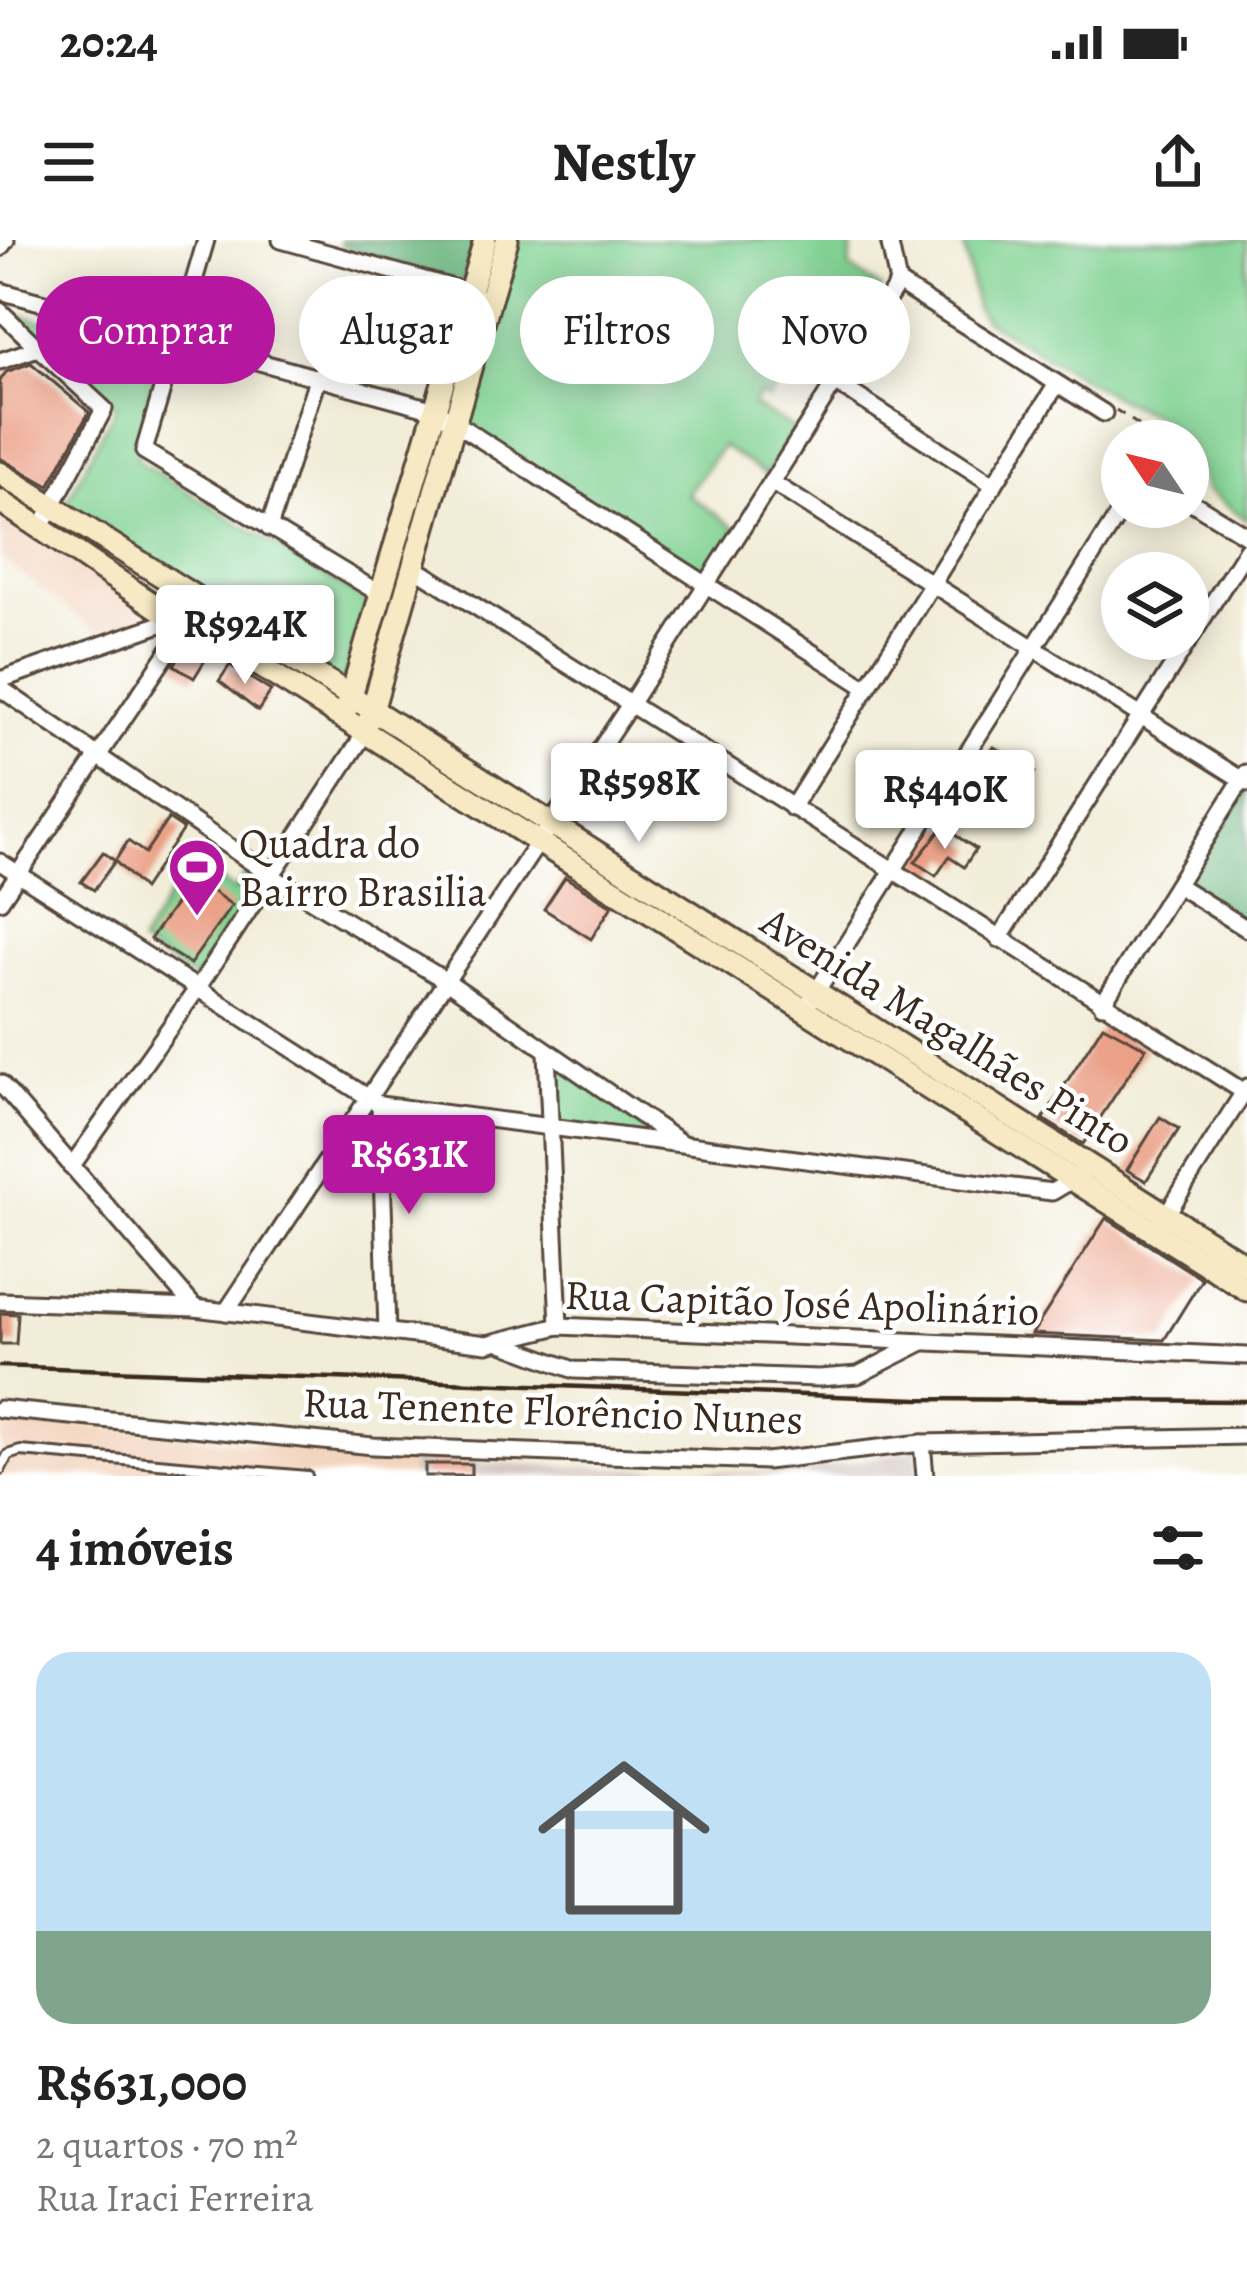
<!DOCTYPE html>
<html lang="pt">
<head>
<meta charset="utf-8">
<style>
  :root { --surface:#fff; --page:#f6f6f6; --text:#222; --muted:#767676; --accent:#b5179e }
  body { margin:0; font-family:Alegreya,serif; background:var(--page); color:var(--text); height:100vh; display:flex; flex-direction:column; font-size:45px; white-space:nowrap }
  * { box-sizing:border-box; margin:0 }
  p { font-size:39px; color:var(--muted) }
  .icon { flex:none; width:66px; height:66px; fill:none; stroke:currentColor; stroke-width:2; stroke-linecap:round; stroke-linejoin:round }
  .map { position:relative; height:1236px; overflow:hidden }
  .panel { display:flex; flex-direction:column; background:var(--surface); flex:1 }
  .panel>* { flex:none }
  .top-card { position:absolute; left:36px; top:36px; width:1176px; height:108px; display:flex; gap:24px }
  .needle { width:78px; rotate:305deg }
  .controls { position:absolute; left:1101px; top:180px; display:grid; gap:24px }
  .controls a { display:grid; place-items:center; width:108px; height:108px; border-radius:50%; background:var(--surface); box-shadow:0 6px 30px #0003; font-size:60px }
  .price { position:absolute; translate:-50% -102px; padding:0 27px; border-radius:12px; background:#fff; color:#222; font-size:39px; line-height:78px; filter:drop-shadow(0 3px 6px #0008) }
  .price::after { content:''; position:absolute; left:50%; top:72px; width:36px; height:27px; margin-left:-18px; background:inherit; clip-path:polygon(0 0,100% 0,50% 100%) }
  .price.current { background:var(--accent); color:#fff }
  ul { padding:0; list-style:none }
  li { display:grid; align-content:center; gap:24px; height:636px; padding:0 36px }
  li span { display:grid; place-items:center; height:372px; border-radius:36px; color:#555 }
  li>.icon { margin-inline-start:auto }
  span .icon { width:216px; height:216px; fill:#fffc; stroke-width:1 }
  li b { font-size:51px }
  h2 { display:flex; justify-content:space-between; align-items:center; height:144px; padding:0 36px; font-size:51px }
  .pill { padding:0 42px; border-radius:54px; background:var(--surface); box-shadow:0 6px 30px #0003; font-size:42px; line-height:108px }
  .pill.current { background:var(--accent); color:#fff }
  .status { display:flex; justify-content:space-between; align-items:center; height:84px; padding:0 60px; background:var(--surface); direction:ltr }
  .status svg { height:33px; fill:currentColor }
  header { display:flex; justify-content:space-between; align-items:center; height:156px; padding:0 36px; background:var(--surface); font-size:54px; font-weight:700 }
  .map>svg:first-child { display:block }
</style>
</head>
<body>
<div class="status"><b>20:24</b><svg viewBox="0 0 49 12"><path d="M0 12V9h3v3zM5 12V6h3v6zM10 12V3h3v9zM15 12V0h3v12zM26 1h20v11H26zM47 4h2v5h-2z"/></svg></div>
<header><svg class="icon" aria-label="menu" viewBox="0 0 24 24"><path d="M4 6h16M4 12h16M4 18h16"/></svg>Nestly<svg class="icon" aria-label="share" viewBox="0 0 24 24"><path d="M12 15V3M7 8l5-5 5 5M5 13v7h14v-7"/></svg></header>
<div class="map">
<svg width="1247" height="1236" viewBox="0 0 1247 1236">
  <rect width="100%" height="100%" fill="#fff"/>
  <filter id="ink" filterUnits="userSpaceOnUse"><feTurbulence type="fractalNoise" baseFrequency=".00833" numOctaves="2"/><feDisplacementMap in="SourceGraphic" scale="24" xChannelSelector="R" yChannelSelector="G"/><feConvolveMatrix kernelMatrix="1 2 1 2 8 2 1 2 1" color-interpolation-filters="sRGB"/></filter>
  <filter id="wash" filterUnits="userSpaceOnUse"><feTurbulence type="fractalNoise" baseFrequency=".004" numOctaves="4" result="noise"/><feDisplacementMap in="SourceGraphic" scale="48" xChannelSelector="R" yChannelSelector="G"/><feGaussianBlur stdDeviation="2.7" result="paint"/><feColorMatrix in="noise" values="0 0 0 0 0 0 0 0 0 0 0 0 0 0 0 0 0 1.4 0 .05"/><feComposite in="paint" operator="in"/></filter>
  <g filter="url(#wash)">
    <rect width="100%" height="100%" fill="#f2edd9"/>
    <g fill="#f3d4be">
      <polygon points="0,271 163,378 99,393 0,317"/>
      <polygon points="32,1180 410,1220 411,1236 0,1236 0,1194"/>
    </g>
    <polygon fill="#cfc0ba" points="918,1209 919,1236 471,1236 470,1224 426,1224 425,1236 411,1236 410,1220 792,1234"/>
    <g fill="#80d192" stroke="#5e7e58" stroke-width="3">
      <polygon points="512,0 853,0 849,27 881,49 863,77 836,60 819,90 845,107 818,153 784,136 768,160 759,155 753,166 795,189 766,235 722,206 687,254 737,289 706,338 463,184"/>
      <polygon points="963,0 1247,0 1247,280 1207,250 1189,202 1164,180 1109,154 985,80 976,68"/>
      <polygon points="12,72 159,118 137,220 367,362 341,450 64,267 116,166"/>
      <polygon points="186,627 200,636 205,631 235,651 248,630 265,639 195,740 140,704"/>
      <polygon points="547,812 686,907 550,887"/>
    </g>
    <g fill="#68b37c" stroke="#526e4d" stroke-width="3">
      <polygon points="341,0 476,0 463,44 340,5"/>
      <polygon points="1247,543 1247,689 1177,645"/>
    </g>
    <g id="blocks">
      <g fill="#eba188">
        <polygon points="31,123 89,172 49,246 0,218 0,141 6,132"/>
        <polygon points="191,400 210,412 194,438 174,425"/>
        <polygon points="230,425 271,451 258,471 219,441"/>
        <polygon points="994,507 1035,532 1022,552 981,526"/>
        <polygon points="168,579 183,589 143,649 115,621 128,601 145,613"/>
        <polygon points="943,587 976,609 964,627 949,617 936,636 915,622"/>
        <polygon points="103,612 115,621 94,650 81,642"/>
        <polygon points="565,637 612,666 591,699 544,669"/>
        <polygon points="189,645 202,654 206,647 232,665 190,724 150,699"/>
        <polygon points="1103,785 1146,808 1083,904 1043,879"/>
        <polygon points="1160,877 1179,889 1146,941 1127,930"/>
        <polygon points="1106,978 1202,1039 1164,1100 1032,1094"/>
        <polygon points="0,1073 18,1074 16,1104 0,1104"/>
        <rect x="425" y="1224" width="46" height="12"/>
      </g>
    </g>
  </g>
  <g filter="url(#ink)">
    <use href="#blocks" fill-opacity="0" stroke="#56473a" stroke-width="3"/>
    <g fill="none" stroke-linecap="round" stroke-linejoin="round">
      <g stroke="#56473a" stroke-width="14">
        <polyline id="lane" points="0,1230 8,1215 21,1211 307,1236"/>
      </g>
      <g stroke="#56473a" stroke-width="21">
        <g id="street">
          <polyline points="206,0 144,211 382,355"/>
          <polyline points="281,0 475,54"/>
          <polyline points="0,8 6,0"/>
          <polyline points="898,43 1104,173"/>
          <polyline points="0,51 435,170 867,448"/>
          <polyline points="0,71 38,108"/>
          <polyline points="0,121 38,108 104,169 41,287"/>
          <polyline points="835,142 994,245"/>
          <polyline points="771,242 1247,543"/>
          <polyline points="1188,260 1247,296"/>
          <polyline points="269,288 318,136"/>
          <polyline points="415,328 1244,852"/>
          <polyline points="0,440 178,378"/>
          <polyline points="0,448 273,637 448,742 681,903"/>
          <polyline points="792,568 1057,144"/>
          <polyline points="0,622 380,865 1052,952 1079,936"/>
          <polyline points="1177,645 1247,689"/>
          <polyline points="0,661 202,362"/>
          <polyline points="999,699 1247,309"/>
          <polyline points="811,760 1123,267"/>
          <polyline points="1102,765 1246,533"/>
          <polyline points="547,812 559,1086"/>
          <polyline points="0,843 195,1068"/>
          <polyline points="380,865 387,1092"/>
          <polyline points="71,927 197,749 365,493"/>
          <polyline points="1163,980 1247,847"/>
          <polyline points="0,1061 195,1068 487,1104 559,1086 1247,1116"/>
          <polyline points="226,1072 631,463 898,43 889,0"/>
          <polyline points="502,1103 574,1130 819,1138 858,1135 923,1102"/>
          <polyline points="0,1169 373,1206 766,1221 922,1203 1247,1196"/>
          <polyline points="922,1203 925,1236"/>
        </g>
      </g>
      <g stroke="#56473a" stroke-width="27">
        <g id="secondary">
          <polyline points="0,233 1247,1026"/>
          <polyline points="0,261 176,380 189,381 235,410 1247,1050"/>
          <polyline points="348,466 485,0"/>
          <polyline points="370,478 507,0"/>
        </g>
      </g>
      <polyline stroke="#56473a" stroke-width="3" stroke-dasharray="9 9" stroke-linecap="butt" points="1116,170 1155,196 1153,201"/>
      <use href="#lane" stroke="#fff" stroke-width="8"/>
      <use href="#street" stroke="#fff" stroke-width="15"/>
      <use href="#secondary" stroke="#f6e9c3" stroke-width="21"/>
      <polyline stroke="#3b2a1e" stroke-width="4.5" points="0,1126 918,1159 1247,1161"/>
    </g>
  </g>
  <defs>
    <g id="stadium-pin" transform="scale(3)"><path d="M0 17L-7.5 6A9.5 9.5 0 1 1 7.5 6Z" fill="#b5179e" stroke="#fff"/><path d="M0-5a6.5 5 0 1 0 0 10a6.5 5 0 1 0 0-10ZM-3.5-1.8h7v3.6h-7Z" fill="#fff"/></g>
  </defs>
  <g fill-rule="evenodd">
    <use href="#stadium-pin" x="197" y="627"/>
  </g>
  <g text-anchor="middle" stroke-width="9" stroke-linejoin="round" paint-order="stroke">
    <g font-size="42" fill="#3b2a1e" stroke="#fff" text-anchor="start">
      <text x="239" y="618">Quadra do<tspan x="239" dy="48">Bairro Brasilia</tspan></text>
    </g>
    <g font-size="42" fill="#3b2a1e" stroke="#fff">
      <text transform="translate(948 790) rotate(32)" y="15">Avenida Magalhães Pinto</text>
      <text transform="translate(802 1062) rotate(2)" y="15">Rua Capitão José Apolinário</text>
      <text transform="translate(553 1170) rotate(2)" y="15">Rua Tenente Florêncio Nunes</text>
    </g>
  </g>
</svg>
<div class="controls">
<a><svg class="needle" viewBox="-14 -14 28 28"><path d="M0-13l5 13h-10z" fill="#e53935"/><path d="M0 13l5-13h-10z" fill="#767676"/></svg></a>
<a><svg class="icon" aria-label="layers" viewBox="0 0 24 24"><path d="M12 4l9 5-9 5-9-5zM3 14l9 5 9-5"/></svg></a>
</div>
<b class="price" style="left:245px;top:447px">R$924K</b>
<b class="price" style="left:639px;top:605px">R$598K</b>
<b class="price" style="left:945px;top:612px">R$440K</b>
<b class="price current" style="left:409px;top:977px">R$631K</b>
<div class="top-card">
<a class="pill current">Comprar</a>
<a class="pill">Alugar</a>
<a class="pill">Filtros</a>
<a class="pill">Novo</a>
</div>
</div>
<section class="panel">
<h2>4 imóveis<svg class="icon" aria-label="filters" viewBox="0 0 24 24"><path d="M4 7h16M4 17h16"/><circle cx="9" cy="7" r="2"/><circle cx="15" cy="17" r="2"/></svg></h2>
<ul>
<li><span style="background:linear-gradient(#bfe0f5 75%,#7fa58c 0)"><svg class="icon" aria-label="home" viewBox="0 0 24 24"><path d="M3 11l9-7 9 7M6 9v11h12V9"/></svg></span><div><b>R$631,000</b><p>2 quartos · 70 m²</p><p>Rua Iraci Ferreira</p></div></li>
</ul>
</section>
</body>
</html>
